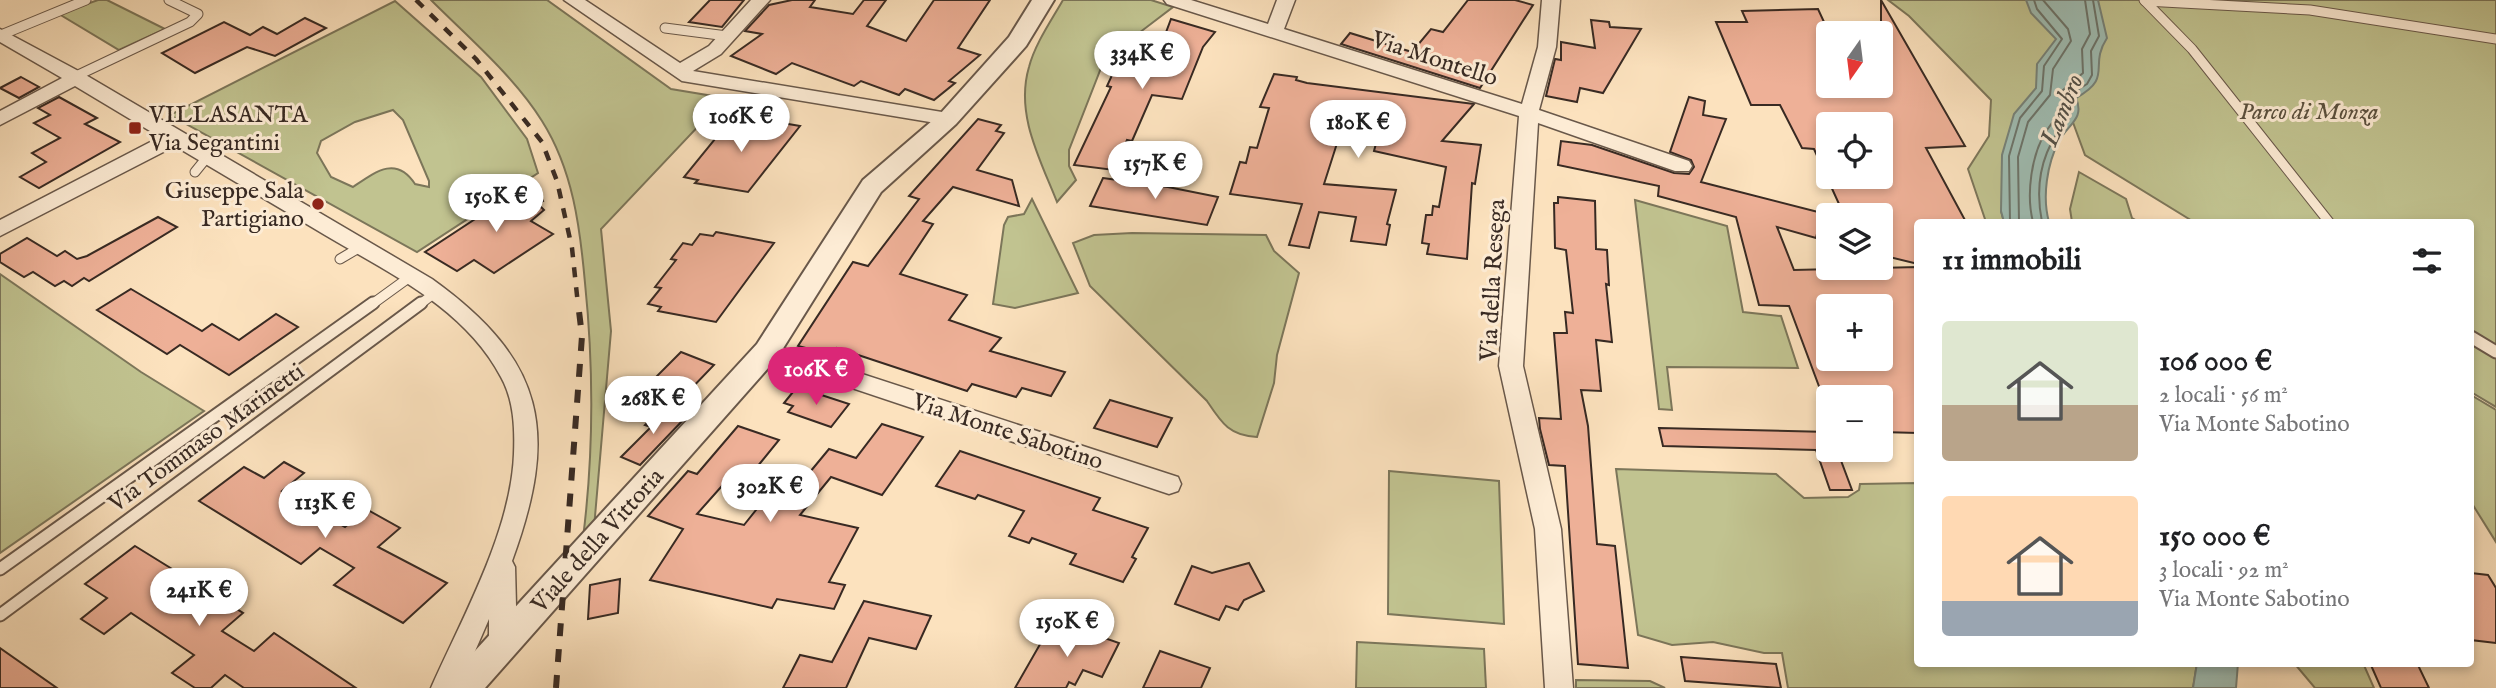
<!DOCTYPE html>
<html lang="it">
<head>
<meta charset="utf-8">
<style>
  :root { --surface:#fff; --page:#f2f2f2; --text:#202124; --muted:#757577; --accent:#db2777 }
  body { margin:0; font-family:"IM FELL English",serif; background:var(--page); color:var(--text); height:100vh; display:flex; flex-direction:column; font-size:26px; white-space:nowrap }
  * { box-sizing:border-box; margin:0 }
  p { font-size:23px; color:var(--muted) }
  .icon { flex:none; width:38px; height:38px; fill:none; stroke:currentColor; stroke-width:2; stroke-linecap:round; stroke-linejoin:round }
  .map { position:relative; flex:1; overflow:hidden }
  .details { position:absolute; left:1914px; top:219px; width:560px; height:448px; display:flex; flex-direction:column; background:var(--surface); border-radius:7px; box-shadow:0 4px 10px #0003 }
  .details>* { flex:none }
  .needle { width:46px; rotate:194deg }
  .tools { position:absolute; left:1816px; top:21px; display:grid; gap:14px }
  .tools a { display:grid; place-items:center; width:77px; height:77px; border-radius:7px; background:var(--surface); box-shadow:0 4px 10px #0003; font-size:35px }
  .price { position:absolute; translate:-50% -60px; padding:0 16px; border-radius:24px; background:#fff; color:#222; font-size:23px; line-height:46px; filter:drop-shadow(0 2px 4px #0008) }
  .price::after { content:''; position:absolute; left:50%; top:42px; width:21px; height:16px; margin-left:-10px; background:inherit; clip-path:polygon(0 0,100% 0,50% 100%) }
  .price.active { background:var(--accent); color:#fff }
  ul { padding:0; list-style:none }
  li { display:flex; align-items:center; gap:21px; height:175px; padding:0 28px }
  li span { display:grid; place-items:center; flex:none; width:196px; height:140px; border-radius:7px; color:#555 }
  li>.icon { margin-inline-start:auto }
  span .icon { width:84px; height:84px; fill:#fffc; stroke-width:1 }
  li b { font-size:30px }
  h2 { display:flex; justify-content:space-between; align-items:center; height:84px; padding:0 28px; font-size:30px }
  .map>svg:first-child { display:block }
</style>
</head>
<body>
<div class="map">
<svg width="2496" height="688" viewBox="0 0 2496 688">
  <rect width="100%" height="100%" fill="#fce2be"/>
  <filter id="stains"><feTurbulence type="fractalNoise" baseFrequency=".00286" numOctaves="4"/><feColorMatrix values="0 0 0 0 .2 0 0 0 0 .09 0 0 0 0 .02 0 0 0 .5 -.17"/></filter>
  <radialGradient id="worn" r=".72"><stop offset=".6" stop-color="#630" stop-opacity="0"/><stop offset="1" stop-color="#630" stop-opacity=".3"/></radialGradient>
  <g fill="#c1c390" stroke="#7c765a" stroke-width="2" fill-rule="evenodd">
    <polygon points="98,0 107,0 165,29 119,50 59,14"/>
    <path d="M431 0H547L671 89 725 98 601 229 611 331 594 528 583 538C594 451 594 371 585 283 580 227 573 170 542 121 514 76 468 37 431 0Z"/>
    <path d="M1063 0H1151L1173 7 1139 33 1110 45 1069 150V166L1076 180 1057 202C1040 159 1015 114 1029 67 1035 44 1051 21 1063 0Z"/>
    <polygon points="1888,0 2496,0 2496,407 2471,392 2471,222 2194,222 2085,155 2071,117 2001,211 2004,222 1986,222 1968,169 1989,136 1991,100 1909,16"/>
    <path d="M395 1 481 77 527 139 538 173 417 252 170 115ZM393 110 403 120 429 181V187L415 184C396 155 375 172 353 187L331 177 317 153 321 141 355 122Z"/>
    <polygon points="2079,172 2126,199 2132,218 2139,222 2072,222 2070,209"/>
    <polygon points="1032,199 1078,293 1015,308 993,304 1004,225 1008,217 1024,214"/>
    <polygon points="1635,200 1727,226 1743,312 1781,316 1798,368 1667,367 1672,410 1659,409"/>
    <path d="M1132 233 1266 235 1274 251 1299 273 1277 355 1274 383 1257 437C1229 436 1221 422 1207 401L1090 286 1073 243 1094 235Z"/>
    <polygon points="0,274 141,372 204,411 0,553"/>
    <polygon points="2471,395 2496,410 2496,542 2471,502"/>
    <polygon points="1616,469 1776,474 1804,498 1848,497 1859,490 1860,484 1918,483 1918,663 2197,663 2193,688 1788,688 1782,653 1764,653 1713,642 1672,645 1638,635"/>
    <polygon points="1389,471 1499,481 1504,624 1388,614"/>
    <polygon points="1357,642 1484,649 1486,688 1356,688"/>
    <polygon points="2294,663 2363,663 2374,688 2315,688"/>
    <polygon points="1576,680 1650,681 1665,688 1576,688"/>
  </g>
  <g fill="#9fbdb3" stroke="#768279" stroke-width="2">
    <path d="M2026 0H2098L2107 38C2088 67 2114 77 2076 98 2085 119 2068 124 2059 141 2047 164 2042 197 2049 222H2004L2001 211 2002 155 2014 114 2036 88 2037 64 2056 39 2031 13Z"/>
    <polygon points="2197,663 2238,663 2236,688 2193,688"/>
  </g>
  <g fill="none" stroke-linecap="round" stroke-linejoin="round">
    <g stroke="#6c746b" stroke-width="2">
      <polyline points="2010,222 2009,156 2020,118 2042,91 2044,66 2062,39 2037,9 2034,0"/>
      <polyline points="2019,222 2018,157 2028,122 2050,95 2053,69 2071,41 2068,29 2043,0"/>
      <path d="M2033 222C2026 195 2031 154 2047 130 2061 110 2062 116 2063 90L2083 73 2082 49 2090 34 2085 0"/>
      <path d="M2042 222C2034 182 2043 146 2070 117L2071 94 2087 84 2092 75 2091 51 2099 36 2093 0"/>
    </g>
  </g>
  <g fill="#eeb097" stroke="#382a23" stroke-width="2" fill-rule="evenodd">
    <polygon points="710,0 744,0 722,27 689,22"/>
    <polygon points="792,0 815,0 810,7 853,14 864,0 886,0 867,26 906,41 934,0 990,0 958,48 980,55 949,81 955,83 934,100 905,89 899,95 861,81 854,86 792,63 776,74 731,56 762,34 745,31 769,5"/>
    <polygon points="1468,0 1515,0 1533,5 1480,88 1341,44 1350,33 1412,52 1431,29 1443,32"/>
    <path d="M1881 0 1965 146 1926 148 1966 222H1918V264L1881 255V215H1844L1814 149 1802 148 1780 105H1751L1716 22H1747L1742 11 1818 9 1824 22H1829V86H1881ZM1829 124H1881V177H1829Z"/>
    <polygon points="305,18 326,28 275,56 247,47 195,73 162,53 224,22 250,35 263,27 277,34"/>
    <polygon points="1171,19 1215,32 1203,47 1182,99 1152,95 1132,141 1127,140 1114,170 1074,165 1111,87 1107,86 1125,47 1159,51"/>
    <polygon points="1591,20 1609,22 1610,27 1641,29 1603,93 1580,88 1577,102 1546,96 1555,59 1561,60 1561,42 1595,48"/>
    <polygon points="1274,74 1297,77 1296,80 1307,83 1474,104 1442,141 1481,145 1475,184 1472,183 1467,259 1427,254 1429,244 1422,243 1426,215 1432,215 1433,206 1439,207 1446,167 1374,151 1383,117 1347,112 1324,184 1396,190 1387,224 1390,225 1386,245 1351,241 1356,217 1319,212 1309,248 1289,245 1302,204 1230,194 1240,162 1246,163 1250,147 1257,148 1269,108 1260,107"/>
    <polygon points="21,77 39,87 19,98 0,88"/>
    <polygon points="59,97 97,118 85,124 120,142 39,188 20,177 46,162 32,153 60,138 34,123 50,115 38,108"/>
    <path d="M1689 97 1705 101 1703 115 1726 119 1701 182 1822 213 1816 238 1777 227 1794 270 1918 267V433L1881 432V397H1823L1789 306 1759 305 1736 217 1658 196 1659 186 1558 165 1561 141 1592 145 1674 173 1689 174 1694 167 1691 160 1670 152ZM1829 306H1881V359H1829Z"/>
    <polygon points="747,117 800,126 748,192 695,183 698,180 684,177 732,118 744,120"/>
    <polygon points="978,119 1001,125 996,131 1004,133 977,170 1012,180 1019,206 953,187 923,221 933,224 900,274 967,295 949,320 1001,338 990,351 1065,372 1051,396 1022,388 1016,397 972,384 967,391 837,348 833,355 798,346 853,262 868,266 919,199 909,196"/>
    <polygon points="1103,178 1168,187 1218,197 1207,225 1090,206"/>
    <polygon points="533,181 543,201 538,204 544,210 531,221 553,234 494,273 474,260 457,271 425,252"/>
    <polygon points="1558,197 1595,201 1596,249 1607,250 1609,285 1606,284 1612,342 1596,340 1601,391 1581,390 1588,426 1597,544 1615,546 1628,668 1578,664 1565,466 1549,465 1540,429 1539,418 1561,419 1554,333 1567,333 1565,312 1573,313 1566,250 1555,248 1554,203 1558,203"/>
    <polygon points="158,217 177,227 89,281 84,278 72,286 64,281 55,286 33,272 24,277 0,262 0,254 27,238 57,256 65,251 77,259 87,256"/>
    <polygon points="716,232 774,243 716,322 658,311 661,307 648,304 661,288 655,287 676,260 671,259 683,243 692,245 700,234 713,236"/>
    <polygon points="131,289 202,331 212,324 239,340 276,314 298,327 229,375 180,345 167,354 97,310"/>
    <polygon points="681,352 714,365 685,395 651,382"/>
    <polygon points="797,387 849,404 831,427 788,412 793,406 784,403"/>
    <polygon points="1110,400 1172,418 1157,447 1094,428"/>
    <polygon points="662,408 685,418 640,465 621,457 651,427 645,425"/>
    <polygon points="882,424 923,437 882,495 831,477 800,515 858,528 829,582 845,585 834,609 777,599 772,608 650,580 683,529 648,516 688,471 697,474 738,426 779,440 744,483 729,478 697,514 744,525 768,495 786,501 829,449 856,458"/>
    <polygon points="1659,428 1829,432 1829,450 1837,450 1852,490 1830,490 1816,450 1663,446"/>
    <polygon points="960,451 1100,498 1093,510 1148,528 1132,557 1136,559 1123,582 1070,564 1076,554 1032,538 1029,543 1009,536 1024,511 978,495 975,499 936,486"/>
    <polygon points="284,462 304,473 282,491 345,527 366,509 400,528 378,547 447,583 403,623 334,585 354,568 320,548 301,564 199,501 244,467 264,478"/>
    <polygon points="135,546 243,613 222,631 254,651 274,633 356,688 244,688 225,675 211,688 195,688 172,673 194,655 131,613 104,634 81,619 107,598 85,584"/>
    <polygon points="1249,563 1264,591 1244,600 1238,610 1226,606 1219,620 1175,604 1192,566 1212,573"/>
    <polygon points="2471,573 2488,575 2496,588 2496,643 2471,640"/>
    <polygon points="620,579 618,613 588,619 590,585"/>
    <polygon points="864,601 931,616 916,649 869,638 846,688 783,688 800,655 832,662"/>
    <polygon points="1059,622 1119,643 1102,677 1083,670 1075,685 1069,682 1066,688 1015,688 1043,639 1049,640"/>
    <polygon points="0,648 57,688 0,688"/>
    <polygon points="1160,651 1210,668 1201,688 1143,688"/>
    <polygon points="1681,657 1776,664 1781,688 1685,681"/>
    <polygon points="2370,663 2417,663 2429,688 2381,688"/>
  </g>
  <g fill="none" stroke-linecap="round" stroke-linejoin="round">
    <g stroke="#69584a" stroke-width="11">
      <g id="service-far1">
        <polyline points="2144,0 2192,49 2329,222"/>
        <polyline points="2145,1 2310,10 2496,39"/>
        <polyline points="665,28 727,36"/>
        <polyline points="1,35 86,0"/>
        <polyline points="74,77 190,22 198,14 169,0"/>
        <polyline points="195,172 208,156"/>
        <polyline points="340,259 362,246"/>
        <polyline points="371,305 411,276"/>
        <polyline points="419,305 436,292"/>
      </g>
    </g>
    <g stroke="#69584a" stroke-width="15">
      <g id="service">
        <polyline points="2471,337 2496,352"/>
        <polyline points="0,569 373,303"/>
        <polyline points="0,615 421,303"/>
      </g>
    </g>
    <g stroke="#69584a" stroke-width="3">
      <g id="minor">
        <polygon points="564,0 585,0 680,63 709,46 751,0 770,0 721,54 693,71 948,113 958,119 948,125 682,81"/>
        <polygon points="1164,0 1191,0 1268,24 1277,0 1295,0 1284,29 1522,104 1538,47 1542,0 1560,0 1556,47 1539,110 1689,161 1692,166 1689,171 1675,171 1538,123 1523,366 1561,529 1573,688 1545,688 1535,529 1499,366 1519,116 1167,4"/>
        <path d="M0 29 84 74 432 279C546 361 559 432 512 561L515 567 517 645 513 653 503 657 493 653 489 645V619L459 688H431C462 618 511 532 514 454 515 428 514 400 501 377 465 308 389 273 325 235 275 205 225 176 175 146L0 236V220L160 137 75 86 0 125V111L62 78 0 42Z"/>
        <polygon points="767,343 1178,477 1181,484 1178,491 1169,494 759,357 756,351 759,345"/>
      </g>
    </g>
    <g stroke="#69584a" stroke-width="4">
      <polygon id="tertiary" points="1032,0 1054,0 1026,46 956,124 881,192 777,358 485,688 446,688 451,677 757,344 863,180 940,114 1009,37"/>
    </g>
    <use href="#service-far1" stroke="#fdecd5" stroke-width="9"/>
    <use href="#service" stroke="#fdecd5" stroke-width="11"/>
    <use href="#minor" fill="#fdecd5" fill-rule="evenodd"/>
    <use href="#tertiary" fill="#fdecd5" fill-rule="evenodd"/>
    <polyline stroke="#382a23" stroke-width="4.5" stroke-dasharray="10 10" stroke-linecap="butt" points="416,0 476,59 542,142 557,181 572,248 578,305"/>
    <polyline stroke="#382a23" stroke-width="6" stroke-dasharray="13 13" stroke-linecap="butt" points="556,688 582,336 578,303"/>
  </g>
  <g fill="#8f2418" stroke="#fdecd5" stroke-width="2.5">
    <rect x="128" y="121" width="14" height="14" rx="3.5"/>
    <circle cx="318" cy="204" r="7"/>
  </g>
  <g text-anchor="middle" stroke-width="6" stroke-linejoin="round" paint-order="stroke">
    <g font-size="24" fill="#382a23" stroke="#fdecd5">
      <text transform="translate(1435 58) rotate(18)" y="8">Via Montello</text>
      <text transform="translate(1492 280) rotate(-87)" y="8">Via della Resega</text>
      <text transform="translate(1008 431) rotate(18)" y="8">Via Monte Sabotino</text>
      <text transform="translate(206 437) rotate(-36)" y="8">Via Tommaso Marinetti</text>
      <text transform="translate(597 540) rotate(-48)" y="8">Viale della Vittoria</text>
    </g>
    <g font-size="24" font-style="italic" fill="#5a503e" stroke="#fdecd5">
      <text x="2309" y="119">Parco di Monza</text>
    </g>
    <g font-size="24" fill="#382a23" stroke="#fdecd5" text-anchor="start">
      <text x="149" y="122">VILLASANTA<tspan x="149" dy="28">Via Segantini</tspan></text>
      <text x="304" y="198" text-anchor="end">Giuseppe Sala<tspan x="304" dy="28">Partigiano</tspan></text>
    </g>
    <g font-size="26" font-style="italic" fill="#524f47" stroke="#fdecd5">
      <text transform="translate(2061 110) rotate(-68)" y="9">Lambro</text>
    </g>
  </g>
  <rect width="100%" height="100%" filter="url(#stains)"/>
  <rect width="100%" height="100%" fill="url(#worn)"/>
</svg>
<div class="tools">
<a><svg class="needle" viewBox="-14 -14 28 28"><path d="M0-13l5 13h-10z" fill="#e53935"/><path d="M0 13l5-13h-10z" fill="#757577"/></svg></a>
<a><svg class="icon" aria-label="locate" viewBox="0 0 24 24"><circle cx="12" cy="12" r="6"/><path d="M12 2v4M12 18v4M2 12h4M18 12h4"/></svg></a>
<a><svg class="icon" aria-label="layers" viewBox="0 0 24 24"><path d="M12 4l9 5-9 5-9-5zM3 14l9 5 9-5"/></svg></a>
<a>+</a>
<a>−</a>
</div>
<b class="price" style="left:1142px;top:91px">334K €</b>
<b class="price" style="left:741px;top:154px">106K €</b>
<b class="price" style="left:1358px;top:160px">180K €</b>
<b class="price" style="left:1155px;top:201px">157K €</b>
<b class="price" style="left:496px;top:234px">150K €</b>
<b class="price active" style="left:816px;top:407px">106K €</b>
<b class="price" style="left:653px;top:436px">268K €</b>
<b class="price" style="left:770px;top:524px">302K €</b>
<b class="price" style="left:325px;top:540px">113K €</b>
<b class="price" style="left:199px;top:628px">241K €</b>
<b class="price" style="left:1067px;top:659px">150K €</b>
<section class="details">
<h2>11 immobili<svg class="icon" aria-label="filters" viewBox="0 0 24 24"><path d="M4 7h16M4 17h16"/><circle cx="9" cy="7" r="2"/><circle cx="15" cy="17" r="2"/></svg></h2>
<ul>
<li><span style="background:linear-gradient(#dfe7d0 60%,#b9a48a 0)"><svg class="icon" aria-label="home" viewBox="0 0 24 24"><path d="M3 11l9-7 9 7M6 9v11h12V9"/></svg></span><div><b>106 000 €</b><p>2 locali · 56 m²</p><p>Via Monte Sabotino</p></div></li>
<li><span style="background:linear-gradient(#ffd9b3 75%,#9aa5b1 0)"><svg class="icon" aria-label="home" viewBox="0 0 24 24"><path d="M3 11l9-7 9 7M6 9v11h12V9"/></svg></span><div><b>150 000 €</b><p>3 locali · 92 m²</p><p>Via Monte Sabotino</p></div></li>
</ul>
</section>
</div>
</body>
</html>
